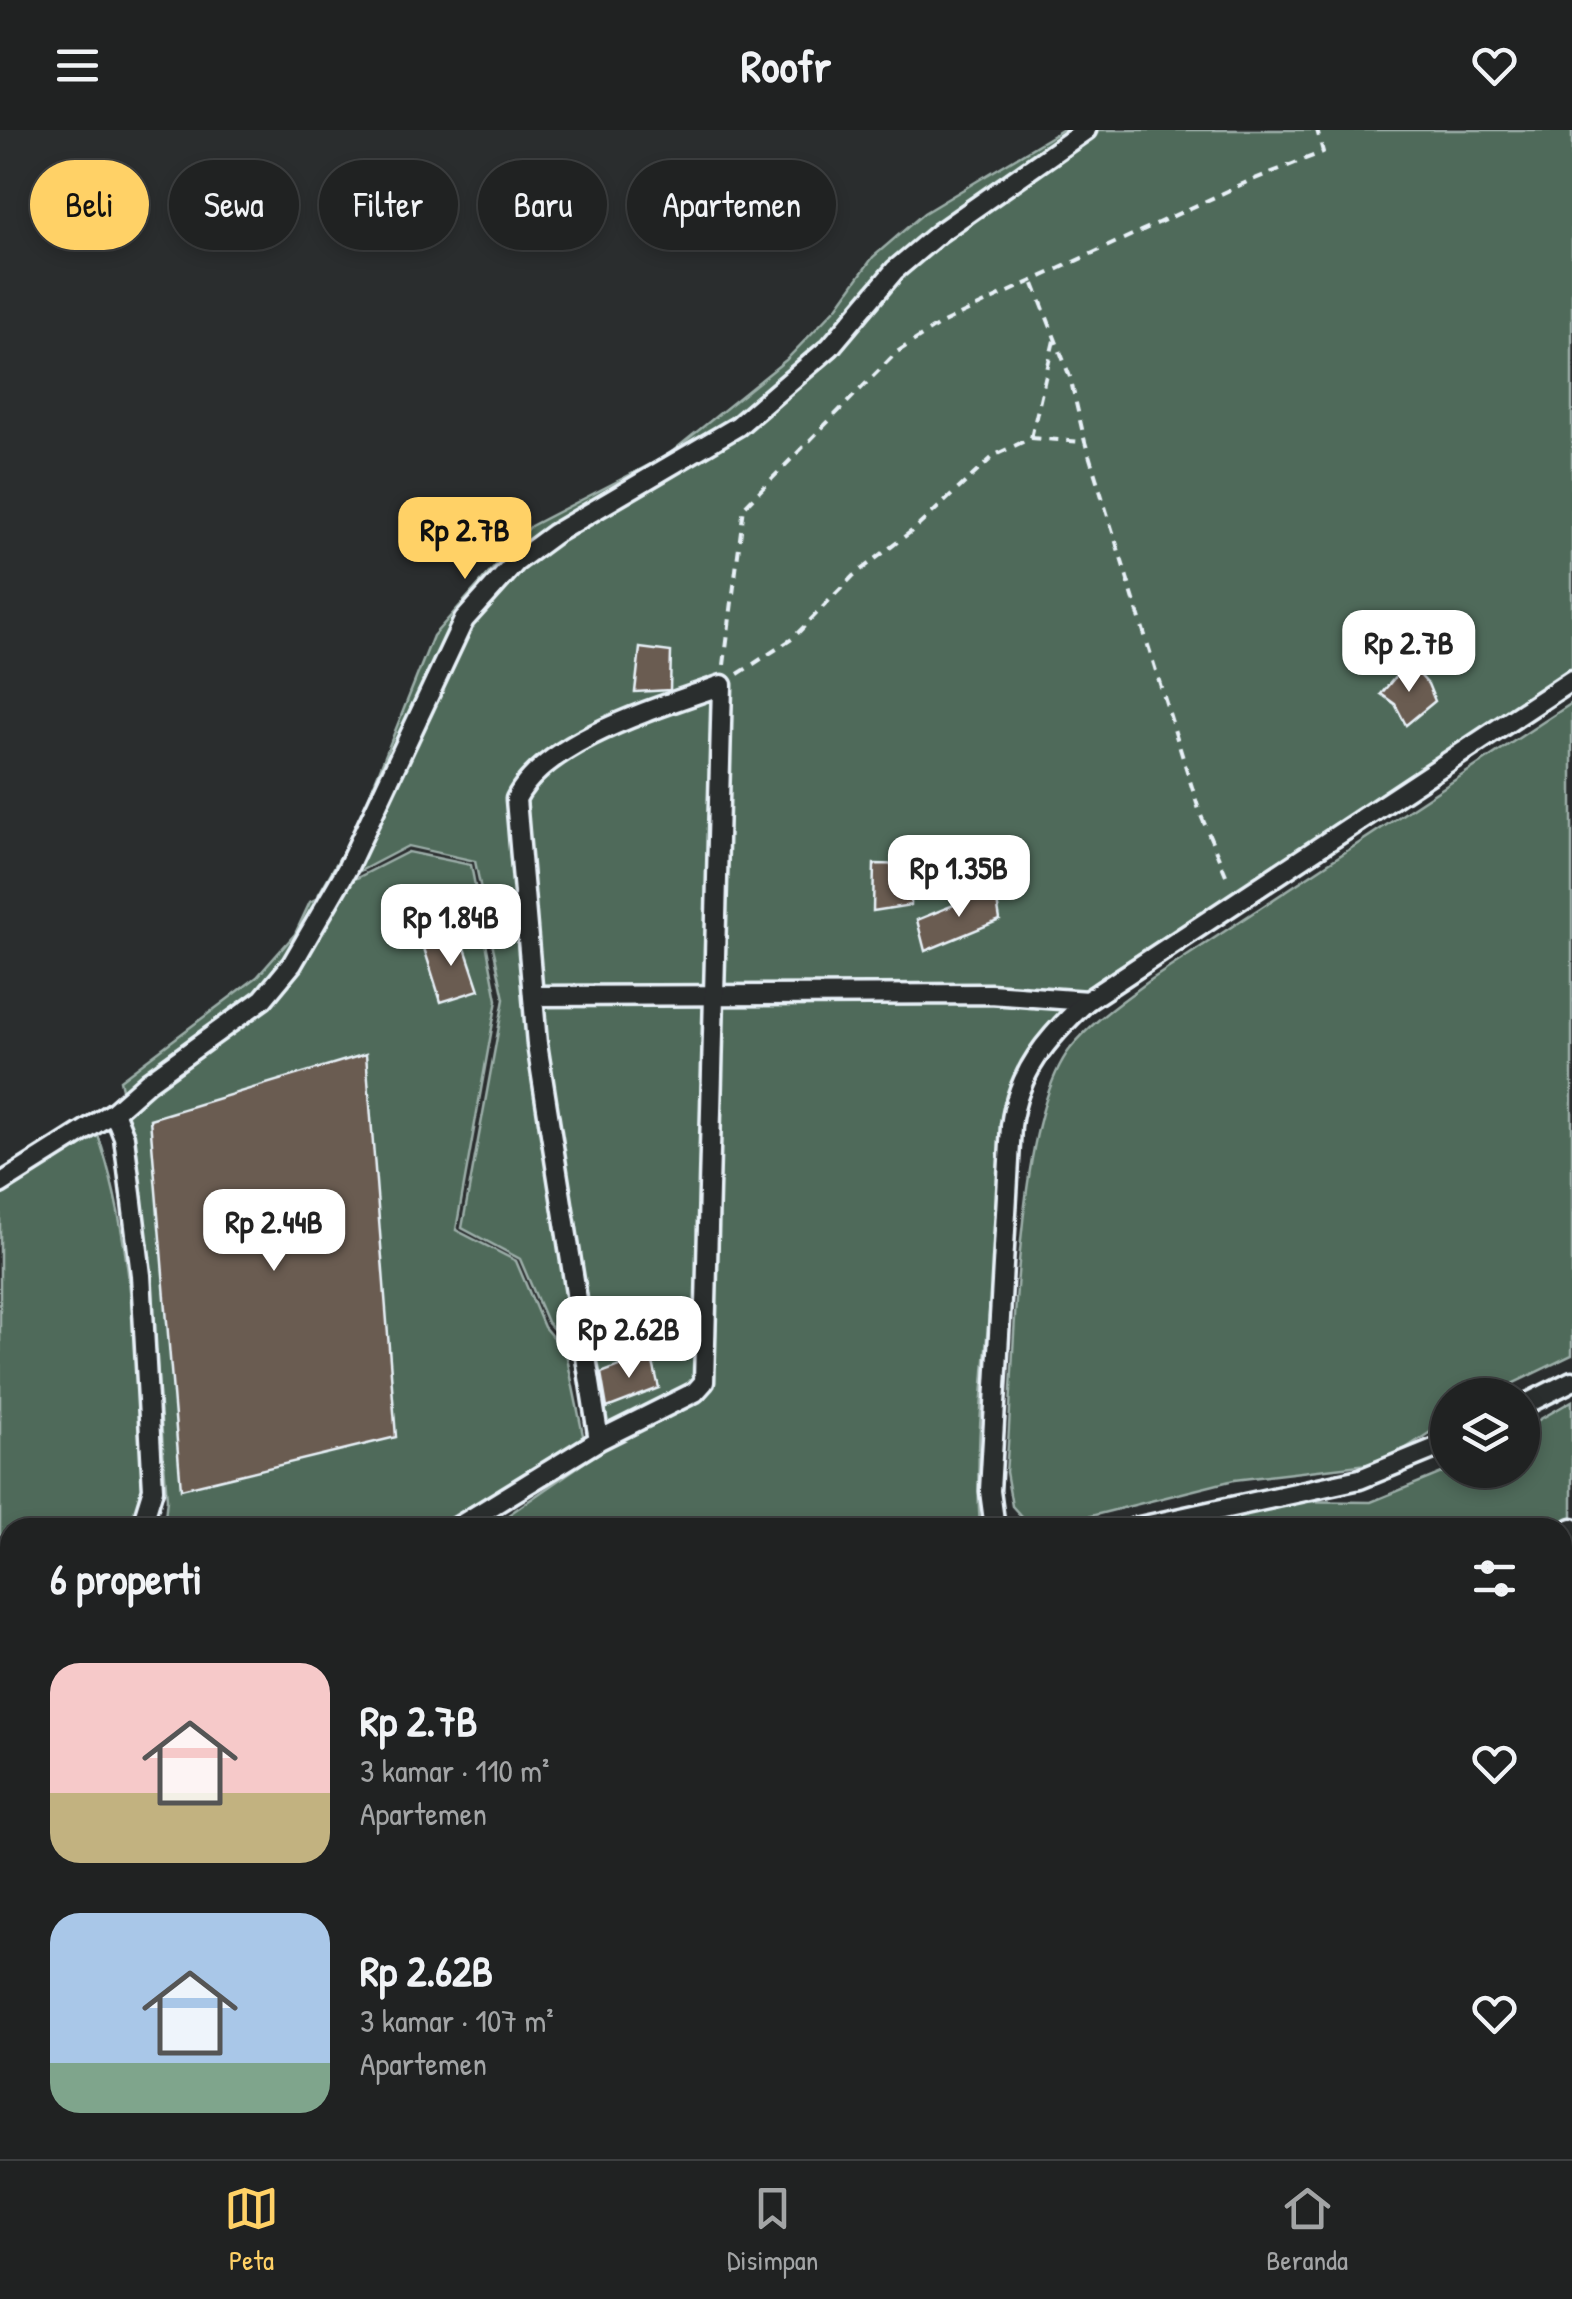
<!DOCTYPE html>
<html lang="id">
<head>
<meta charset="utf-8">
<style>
  :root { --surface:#202222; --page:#282a2a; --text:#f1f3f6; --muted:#a2a4a5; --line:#3d3f40; --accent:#ffd166 }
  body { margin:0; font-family:"Patrick Hand",sans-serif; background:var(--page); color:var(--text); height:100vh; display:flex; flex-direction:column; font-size:38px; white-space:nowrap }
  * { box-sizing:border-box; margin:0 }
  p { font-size:32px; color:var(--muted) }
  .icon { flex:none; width:55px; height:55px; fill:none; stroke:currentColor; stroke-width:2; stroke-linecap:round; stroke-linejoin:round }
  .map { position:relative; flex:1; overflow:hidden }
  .drawer { position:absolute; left:0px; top:1388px; width:1572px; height:642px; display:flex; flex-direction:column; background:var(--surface); border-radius:30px 30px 0 0; box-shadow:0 5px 15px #0003,0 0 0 2px var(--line) }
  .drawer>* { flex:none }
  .top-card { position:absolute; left:30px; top:30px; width:1000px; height:90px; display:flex; gap:20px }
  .controls { position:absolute; left:1430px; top:1248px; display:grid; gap:20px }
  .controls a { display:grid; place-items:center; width:110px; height:110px; border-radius:50%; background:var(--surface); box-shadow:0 5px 15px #0003,0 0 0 2px var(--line); font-size:50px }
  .price { position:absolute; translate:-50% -85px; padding:0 22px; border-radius:20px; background:#fff; color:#222; font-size:32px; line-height:65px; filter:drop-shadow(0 2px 5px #0008) }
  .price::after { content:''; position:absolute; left:50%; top:60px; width:30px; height:22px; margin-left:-15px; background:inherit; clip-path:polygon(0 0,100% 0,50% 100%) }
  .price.active { background:var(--accent); color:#111 }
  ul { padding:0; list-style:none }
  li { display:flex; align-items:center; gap:30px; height:250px; padding:0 50px }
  li span { display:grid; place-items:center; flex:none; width:280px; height:200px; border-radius:30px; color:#555 }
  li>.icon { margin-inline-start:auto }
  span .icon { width:120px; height:120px; fill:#fffc; stroke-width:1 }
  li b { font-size:42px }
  h2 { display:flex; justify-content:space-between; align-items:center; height:120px; padding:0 50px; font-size:42px }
  .tag { padding:0 35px; border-radius:45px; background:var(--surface); box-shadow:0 5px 15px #0003,0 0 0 2px var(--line); font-size:35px; line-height:90px }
  .tag.active { background:var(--accent); color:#111 }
  header { display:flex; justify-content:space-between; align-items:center; height:130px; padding:0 50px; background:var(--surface); font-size:45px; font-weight:800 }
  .tabs { display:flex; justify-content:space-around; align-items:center; height:140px; border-top:2px solid var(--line); background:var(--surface); font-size:28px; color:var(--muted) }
  .tabs a { display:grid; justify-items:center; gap:5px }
  .tabs .active { color:var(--accent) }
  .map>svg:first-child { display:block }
</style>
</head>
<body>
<header><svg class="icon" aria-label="menu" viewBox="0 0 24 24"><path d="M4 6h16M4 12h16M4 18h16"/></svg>Roofr<svg class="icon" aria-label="heart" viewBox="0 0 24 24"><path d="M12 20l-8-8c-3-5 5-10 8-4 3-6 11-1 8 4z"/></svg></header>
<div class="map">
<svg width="1572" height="2029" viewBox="0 0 1572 2029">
  <rect width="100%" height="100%" fill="#2a2d2e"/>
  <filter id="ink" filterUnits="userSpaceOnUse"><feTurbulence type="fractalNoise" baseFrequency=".01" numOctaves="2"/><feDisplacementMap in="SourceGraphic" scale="20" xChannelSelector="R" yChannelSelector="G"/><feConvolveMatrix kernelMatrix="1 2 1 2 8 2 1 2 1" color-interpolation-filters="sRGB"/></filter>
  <g filter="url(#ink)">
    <g fill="#506b5a" stroke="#9caea9" stroke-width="2.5">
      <path d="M1062 0H1572V540L1095 852C996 935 999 1066 989 1184 983 1255 975 1326 980 1397H491L595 1325 573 1221 547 1192 520 1129 462 1098 504 869 475 731 408 716 320 762 356 699 433 506 531 396 668 325 786 230 838 176 873 127 924 83Z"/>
      <path d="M1572 573V1225L1489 1265H1448L1447 1291 1385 1332 1234 1350 1047 1397H1031L1012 1376 1006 1342C1015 1242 1013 993 1070 919 1092 891 1124 870 1152 849Z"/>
      <path d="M408 722 471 735 497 870 456 1100 516 1131 544 1197 566 1223 584 1310 470 1397H164L167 1369C155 1229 152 1087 120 950L257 847 295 804 310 772Z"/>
      <path d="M97 1002C136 1116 136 1247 148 1367L146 1397 10 1398V1593L0 1594V1064Z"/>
      <polygon points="1572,1271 1572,1386 1563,1403 1562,1398 1187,1398 1277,1371 1371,1372 1449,1340 1522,1340 1523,1299"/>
      <polygon points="1572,1474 1572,1873 1563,1868 1562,1496"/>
      <polygon points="10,1618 10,1704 0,1702 0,1620"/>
      <polygon points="0,1747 10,1750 10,1947 0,1954"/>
      <polygon points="1563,1906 1572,1916 1572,2029 947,2029 959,2020 1562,2020"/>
      <polygon points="10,1984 10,2020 449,2020 449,2029 0,2029 0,1992"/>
      <polygon points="486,2020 903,2020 892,2029 484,2029"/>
    </g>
    <g fill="#6a5c51" stroke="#e8f1f8" stroke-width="2.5">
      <polygon points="640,518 671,522 670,560 635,562"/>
      <polygon points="1416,541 1428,554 1435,571 1406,595 1395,574 1381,564 1396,546"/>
      <polygon points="874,734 912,735 911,775 873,781"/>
      <polygon points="995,758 1000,790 925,821 917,790"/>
      <polygon points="461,806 479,860 441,872 424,818"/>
      <polygon points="366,924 396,1307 181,1359 150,989"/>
      <polygon points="651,1224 659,1258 607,1278 601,1243"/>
    </g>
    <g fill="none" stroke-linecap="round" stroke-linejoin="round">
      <g stroke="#e8f1f8" stroke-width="16">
        <polyline id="service" points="1562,1687 1572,1689"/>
      </g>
      <g stroke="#e8f1f8" stroke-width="25">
        <g id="minor">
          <polyline points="535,866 990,864 1087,871"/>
          <polyline points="114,982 124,1007 141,1145 153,1359 141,1398"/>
          <polyline points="0,1054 114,982 148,952 263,869 292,834 347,739 464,490 516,432 554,404 738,296 830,217 895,140 939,103 1086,0"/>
          <polyline points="1522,1276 1572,1251"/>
          <path d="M456 1398 599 1310 695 1262 704 1252 722 555C661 577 546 609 516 669L537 914 599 1310"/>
          <path d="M995 1398 990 1361 1011 996C1018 941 1048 907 1087 871L1572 550"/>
          <polyline points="1135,1398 1360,1349 1448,1313"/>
          <polyline points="1562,1413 1572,1398"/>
          <polyline points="0,1597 10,1594"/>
          <polyline points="0,1726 10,1729"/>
          <polyline points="1562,1779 1572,1795"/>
          <polyline points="1562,1903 1572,1908"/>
          <polyline points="0,1978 10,1969"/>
          <polyline points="416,2020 421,2029"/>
          <polyline points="1559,2020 1559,2029"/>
          <polyline points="924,2029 935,2020"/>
          <polyline points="1143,2029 1148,2020"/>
        </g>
      </g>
      <g stroke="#e8f1f8" stroke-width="4" stroke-dasharray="10 8" stroke-linecap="butt">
        <polyline points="1034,154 1070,247 1085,312 1200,683 1229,752"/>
        <polyline points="1031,308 1055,206"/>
        <polyline points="724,535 744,377 897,222 937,196 989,171 1247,52 1323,22 1317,0"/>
        <polyline points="738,544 792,509 853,446 917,397 995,325 1031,308 1083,312"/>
      </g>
      <use href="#service" stroke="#2a2d2e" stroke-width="9"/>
      <use href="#minor" stroke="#2a2d2e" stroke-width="18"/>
    </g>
  </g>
</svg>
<div class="controls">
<a><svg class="icon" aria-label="layers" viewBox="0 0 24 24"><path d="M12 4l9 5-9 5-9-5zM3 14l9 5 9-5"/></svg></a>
</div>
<b class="price active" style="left:465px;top:452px">Rp 2.7B</b>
<b class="price" style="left:1409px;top:565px">Rp 2.7B</b>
<b class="price" style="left:959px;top:790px">Rp 1.35B</b>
<b class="price" style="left:451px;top:839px">Rp 1.84B</b>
<b class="price" style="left:274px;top:1144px">Rp 2.44B</b>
<b class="price" style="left:629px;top:1251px">Rp 2.62B</b>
<div class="top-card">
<a class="tag active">Beli</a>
<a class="tag">Sewa</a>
<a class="tag">Filter</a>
<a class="tag">Baru</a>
<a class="tag">Apartemen</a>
</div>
<section class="drawer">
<h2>6 properti<svg class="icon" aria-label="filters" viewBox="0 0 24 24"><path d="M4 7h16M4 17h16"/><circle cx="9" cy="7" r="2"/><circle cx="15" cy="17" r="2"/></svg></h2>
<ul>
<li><span style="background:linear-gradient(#f6c9c9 65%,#c2b280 0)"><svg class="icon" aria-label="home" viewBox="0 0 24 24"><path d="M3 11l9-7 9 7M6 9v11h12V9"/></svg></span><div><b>Rp 2.7B</b><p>3 kamar · 110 m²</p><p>Apartemen</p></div><svg class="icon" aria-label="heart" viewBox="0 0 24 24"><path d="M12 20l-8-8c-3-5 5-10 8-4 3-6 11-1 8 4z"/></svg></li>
<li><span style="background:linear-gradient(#a9c7e8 75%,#7fa58c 0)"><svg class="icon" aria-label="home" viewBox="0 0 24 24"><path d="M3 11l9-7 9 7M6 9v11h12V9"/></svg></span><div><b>Rp 2.62B</b><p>3 kamar · 107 m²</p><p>Apartemen</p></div><svg class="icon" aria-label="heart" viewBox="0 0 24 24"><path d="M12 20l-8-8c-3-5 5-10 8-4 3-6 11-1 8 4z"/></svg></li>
</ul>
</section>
</div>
<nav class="tabs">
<a class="active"><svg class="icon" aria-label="map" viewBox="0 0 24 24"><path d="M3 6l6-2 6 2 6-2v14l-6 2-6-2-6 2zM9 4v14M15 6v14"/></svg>Peta</a>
<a><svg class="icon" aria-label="saved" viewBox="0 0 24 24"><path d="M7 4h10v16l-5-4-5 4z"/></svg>Disimpan</a>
<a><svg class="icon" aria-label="home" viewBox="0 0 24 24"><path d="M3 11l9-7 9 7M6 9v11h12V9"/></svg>Beranda</a>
</nav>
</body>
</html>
